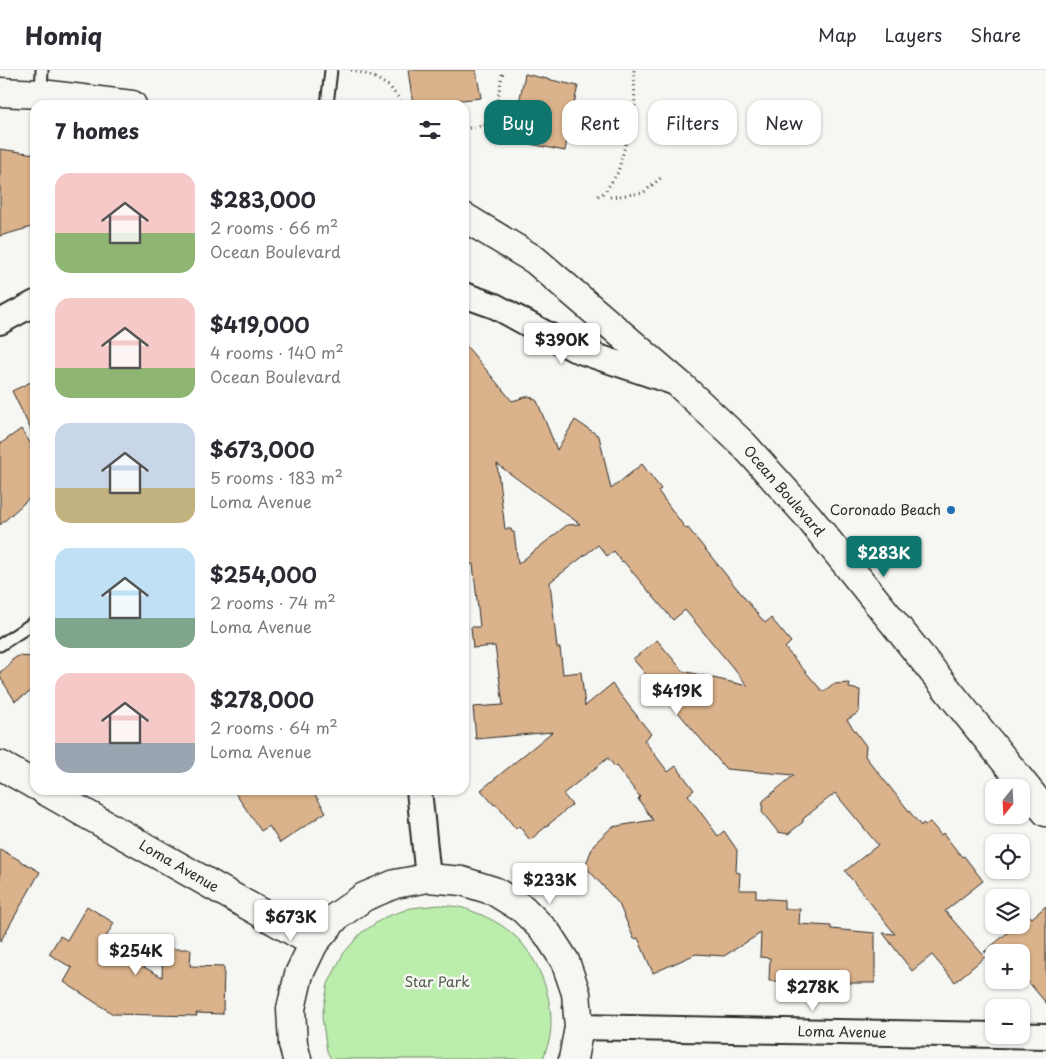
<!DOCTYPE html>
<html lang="en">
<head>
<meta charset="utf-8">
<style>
  :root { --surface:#fff; --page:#f2f2f3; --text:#2b2b33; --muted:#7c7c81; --line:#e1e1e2; --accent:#0f766e }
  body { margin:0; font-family:"Playpen Sans",sans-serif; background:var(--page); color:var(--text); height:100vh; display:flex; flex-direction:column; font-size:19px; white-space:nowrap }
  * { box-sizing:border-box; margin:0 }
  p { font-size:16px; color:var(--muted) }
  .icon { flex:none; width:28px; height:28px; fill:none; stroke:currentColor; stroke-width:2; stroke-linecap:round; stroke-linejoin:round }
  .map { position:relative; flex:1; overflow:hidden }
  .side { position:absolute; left:30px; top:30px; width:439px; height:695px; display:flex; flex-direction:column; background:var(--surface); border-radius:15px; box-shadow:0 1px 4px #0004 }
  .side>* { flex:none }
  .banner { position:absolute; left:484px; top:30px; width:475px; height:45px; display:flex; gap:10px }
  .needle { width:32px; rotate:198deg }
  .controls { position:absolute; left:985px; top:709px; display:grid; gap:10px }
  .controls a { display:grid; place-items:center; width:45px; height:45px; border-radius:10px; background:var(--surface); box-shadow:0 1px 4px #0004; font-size:25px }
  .price { position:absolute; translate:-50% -42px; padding:0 11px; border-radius:5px; background:#fff; color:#222; font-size:16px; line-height:32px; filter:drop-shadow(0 1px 2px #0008) }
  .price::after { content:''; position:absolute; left:50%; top:30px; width:15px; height:11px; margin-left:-8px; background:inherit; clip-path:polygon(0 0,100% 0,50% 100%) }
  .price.selected { background:var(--accent); color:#fff }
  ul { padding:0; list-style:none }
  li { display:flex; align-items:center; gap:15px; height:125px; padding:0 25px }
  li span { display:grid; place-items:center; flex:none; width:140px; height:100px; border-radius:15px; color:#555 }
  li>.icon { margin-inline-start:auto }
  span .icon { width:60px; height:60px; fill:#fffc; stroke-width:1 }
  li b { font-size:21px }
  h2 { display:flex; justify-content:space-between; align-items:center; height:60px; padding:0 25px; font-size:21px }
  .chip { padding:0 18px; border-radius:15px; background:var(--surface); box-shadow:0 1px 4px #0004; font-size:18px; line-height:45px }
  .chip.selected { background:var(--accent); color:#fff }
  header { display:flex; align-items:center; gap:30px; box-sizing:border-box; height:70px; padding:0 25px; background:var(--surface); border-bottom:1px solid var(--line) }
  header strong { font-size:24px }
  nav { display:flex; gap:28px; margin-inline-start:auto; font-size:18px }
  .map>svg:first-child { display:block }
</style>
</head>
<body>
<header>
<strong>Homiq</strong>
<nav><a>Map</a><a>Layers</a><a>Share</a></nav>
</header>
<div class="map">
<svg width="1046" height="989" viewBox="0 0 1046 989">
  <rect width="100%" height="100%" fill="#f6f6f2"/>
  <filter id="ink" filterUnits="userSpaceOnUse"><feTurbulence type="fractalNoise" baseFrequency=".02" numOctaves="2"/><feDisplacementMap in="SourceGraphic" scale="10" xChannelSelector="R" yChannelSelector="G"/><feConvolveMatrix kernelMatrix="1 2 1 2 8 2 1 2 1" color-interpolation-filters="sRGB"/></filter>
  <g filter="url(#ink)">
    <path fill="#bbedac" stroke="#738c6c" d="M439 835C449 836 460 836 469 840 486 846 502 854 515 866 541 890 557 937 549 971 547 977 545 983 543 989H331L327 981 322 947 328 914 343 884 361 863 385 847 411 838Z"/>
    <g fill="#dab28b" stroke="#2b2b2b" fill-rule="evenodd">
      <polygon points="408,0 476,0 481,28 413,35"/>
      <polygon points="525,4 578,16 574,33 587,35 579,68 568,65 565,81 505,69 510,45 516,47"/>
      <polygon points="0,79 35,84 35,156 0,166"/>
      <path d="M464 273 512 331 529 326 537 331 557 380 575 350 599 366 611 419 642 394 661 419 658 421 686 459 688 458 765 553 771 548 791 572 785 578 823 622 833 614 850 613 849 618 860 620 859 642 847 650 866 676 865 686 921 756 923 753 925 755 930 752 941 765 943 763 962 787 964 786 983 811 945 841 985 887 955 912 932 885 912 901 883 863 895 864 845 801 878 775 835 723 803 749V752L788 764 778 762 762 742 763 731 794 705 726 699 633 589 657 570 683 601 748 616 685 540 673 550 623 491 622 492 614 481 607 486 598 475 550 512 557 578H560L563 604 581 602 585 636 612 614 651 664 644 670 668 702 676 696 694 720 688 725 718 766 724 761 737 780 736 802 740 803 739 820H756V828L784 830V839H800L799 854 831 856V859L875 863V913H826L825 916 798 914V912L769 911 770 888 760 887 761 863 724 886 696 884 653 903 638 868 634 869 619 834 585 796 594 774 612 757 653 750 638 729 640 727 616 696 615 697 608 688 563 724 572 735 530 770 519 756 516 759 496 734 494 735 481 720 552 662 476 669 473 637 503 635 495 576 473 578 471 557H480L473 494H464ZM497 394 535 422 580 454 567 455 518 494 514 462H512L511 459H505Z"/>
      <polygon points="35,310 35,368 12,321"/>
      <polygon points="21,359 35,380 35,423 0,455 0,374"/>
      <polygon points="18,586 35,587 35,619 15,631 0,607 0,602 9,596 12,590"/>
      <polygon points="233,720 312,720 326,742 280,773 269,756 261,761"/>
      <polygon points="0,779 40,802 0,872"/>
      <polygon points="87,836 114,853 102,874 162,907 163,879 191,879 190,896 224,897 223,944 196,943 197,946 113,944 64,912 72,898 49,884 60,866 67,870"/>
      <polygon points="1046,836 1046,933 1021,903 1021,882 984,882 1017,855 1021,855 1021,851 1029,845 1032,848"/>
    </g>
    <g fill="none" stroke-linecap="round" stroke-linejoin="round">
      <g stroke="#2b2b2b" stroke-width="15">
        <g id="service">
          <polyline points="41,24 42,0"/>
          <polyline points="327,35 331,0"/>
          <polyline points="0,575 35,552"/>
        </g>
      </g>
      <g stroke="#2b2b2b" stroke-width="28">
        <g id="minor">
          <polyline points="464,225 495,236 574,279 676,313"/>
          <polyline points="0,252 35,233"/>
          <polyline points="419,720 428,808"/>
          <polyline points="579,957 1046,966"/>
        </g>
      </g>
      <g stroke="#2b2b2b" stroke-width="31">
        <g id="tertiary">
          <polyline points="0,695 35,715"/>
          <polyline points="44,720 314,873"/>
          <polyline points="297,989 293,974 291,939 299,904 314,873 336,847 364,827 395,814 428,808 462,811 494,821 523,839 547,863 565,891 576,923 579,957 573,989"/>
        </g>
      </g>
      <g stroke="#2b2b2b" stroke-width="31">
        <g id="secondary">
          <polyline points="0,22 41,24 132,35"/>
          <polyline points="464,147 535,190 679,314 744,375 807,445 1046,742"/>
        </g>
      </g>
      <g stroke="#2b2b2b" stroke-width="3" stroke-dasharray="1 4" stroke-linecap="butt">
        <polyline points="351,0 354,0 376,8 390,17 404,35"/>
        <polyline points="464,59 485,55 497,34 502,5 502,0"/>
        <polyline points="598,126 605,122 618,102 635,39 634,0"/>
        <polyline points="610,127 643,123 663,106"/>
      </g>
      <use href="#service" stroke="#f6f6f2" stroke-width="11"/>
      <use href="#minor" stroke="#f6f6f2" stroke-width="24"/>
      <use href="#tertiary" stroke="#f6f6f2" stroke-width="28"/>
      <use href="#secondary" stroke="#f6f6f2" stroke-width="28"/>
    </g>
  </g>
  <circle fill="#1f6fb2" stroke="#f6f6f2" stroke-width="2" cx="951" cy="440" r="5"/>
  <g text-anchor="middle" stroke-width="5" stroke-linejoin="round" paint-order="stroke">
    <g font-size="14" fill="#2b2b2b" stroke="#f6f6f2">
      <text transform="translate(784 421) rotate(49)" y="5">Ocean Boulevard</text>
      <text transform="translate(179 796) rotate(30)" y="5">Loma Avenue</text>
      <text transform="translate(842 962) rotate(1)" y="5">Loma Avenue</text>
    </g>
    <g font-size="14" fill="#2b2b2b" stroke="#f6f6f2" text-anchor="end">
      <text x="941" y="445">Coronado Beach</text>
    </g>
    <g font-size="14" fill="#4f5c4b" stroke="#f6f6f2">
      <text x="437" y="917">Star Park</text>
    </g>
  </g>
</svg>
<div class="controls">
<a><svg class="needle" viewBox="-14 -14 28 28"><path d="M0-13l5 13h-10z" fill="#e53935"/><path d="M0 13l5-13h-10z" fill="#7c7c81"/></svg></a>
<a><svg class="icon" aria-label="locate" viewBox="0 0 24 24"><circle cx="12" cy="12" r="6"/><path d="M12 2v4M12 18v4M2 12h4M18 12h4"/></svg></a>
<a><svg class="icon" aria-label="layers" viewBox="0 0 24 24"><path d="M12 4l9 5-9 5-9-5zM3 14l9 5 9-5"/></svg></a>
<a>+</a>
<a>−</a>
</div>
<b class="price" style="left:562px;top:295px">$390K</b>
<b class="price selected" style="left:884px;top:508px">$283K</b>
<b class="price" style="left:677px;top:646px">$419K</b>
<b class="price" style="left:550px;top:835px">$233K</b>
<b class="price" style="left:291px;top:872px">$673K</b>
<b class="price" style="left:136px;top:906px">$254K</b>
<b class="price" style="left:813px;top:942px">$278K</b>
<div class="banner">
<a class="chip selected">Buy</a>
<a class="chip">Rent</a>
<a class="chip">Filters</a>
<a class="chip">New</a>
</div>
<section class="side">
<h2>7 homes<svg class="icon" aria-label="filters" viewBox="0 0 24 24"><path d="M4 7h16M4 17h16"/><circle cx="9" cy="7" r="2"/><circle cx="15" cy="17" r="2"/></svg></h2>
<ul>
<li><span style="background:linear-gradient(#f6c9c9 60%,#8fb573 0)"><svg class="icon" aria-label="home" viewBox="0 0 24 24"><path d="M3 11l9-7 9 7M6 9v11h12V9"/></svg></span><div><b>$283,000</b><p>2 rooms · 66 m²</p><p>Ocean Boulevard</p></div></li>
<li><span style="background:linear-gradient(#f6c9c9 70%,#8fb573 0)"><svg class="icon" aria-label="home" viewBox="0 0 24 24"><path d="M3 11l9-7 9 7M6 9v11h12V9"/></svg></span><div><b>$419,000</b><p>4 rooms · 140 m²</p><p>Ocean Boulevard</p></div></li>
<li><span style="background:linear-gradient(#c9d6e8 65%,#c2b280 0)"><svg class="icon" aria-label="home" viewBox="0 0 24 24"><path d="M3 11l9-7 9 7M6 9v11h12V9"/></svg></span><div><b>$673,000</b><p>5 rooms · 183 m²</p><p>Loma Avenue</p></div></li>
<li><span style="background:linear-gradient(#bfe0f5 70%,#7fa58c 0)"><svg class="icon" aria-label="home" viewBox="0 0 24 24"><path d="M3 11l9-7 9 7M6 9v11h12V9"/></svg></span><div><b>$254,000</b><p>2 rooms · 74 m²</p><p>Loma Avenue</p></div></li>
<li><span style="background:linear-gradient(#f6c9c9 70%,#9aa5b1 0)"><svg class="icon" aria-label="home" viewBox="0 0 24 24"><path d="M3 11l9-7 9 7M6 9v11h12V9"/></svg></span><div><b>$278,000</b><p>2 rooms · 64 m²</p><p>Loma Avenue</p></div></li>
</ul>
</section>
</div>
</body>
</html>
